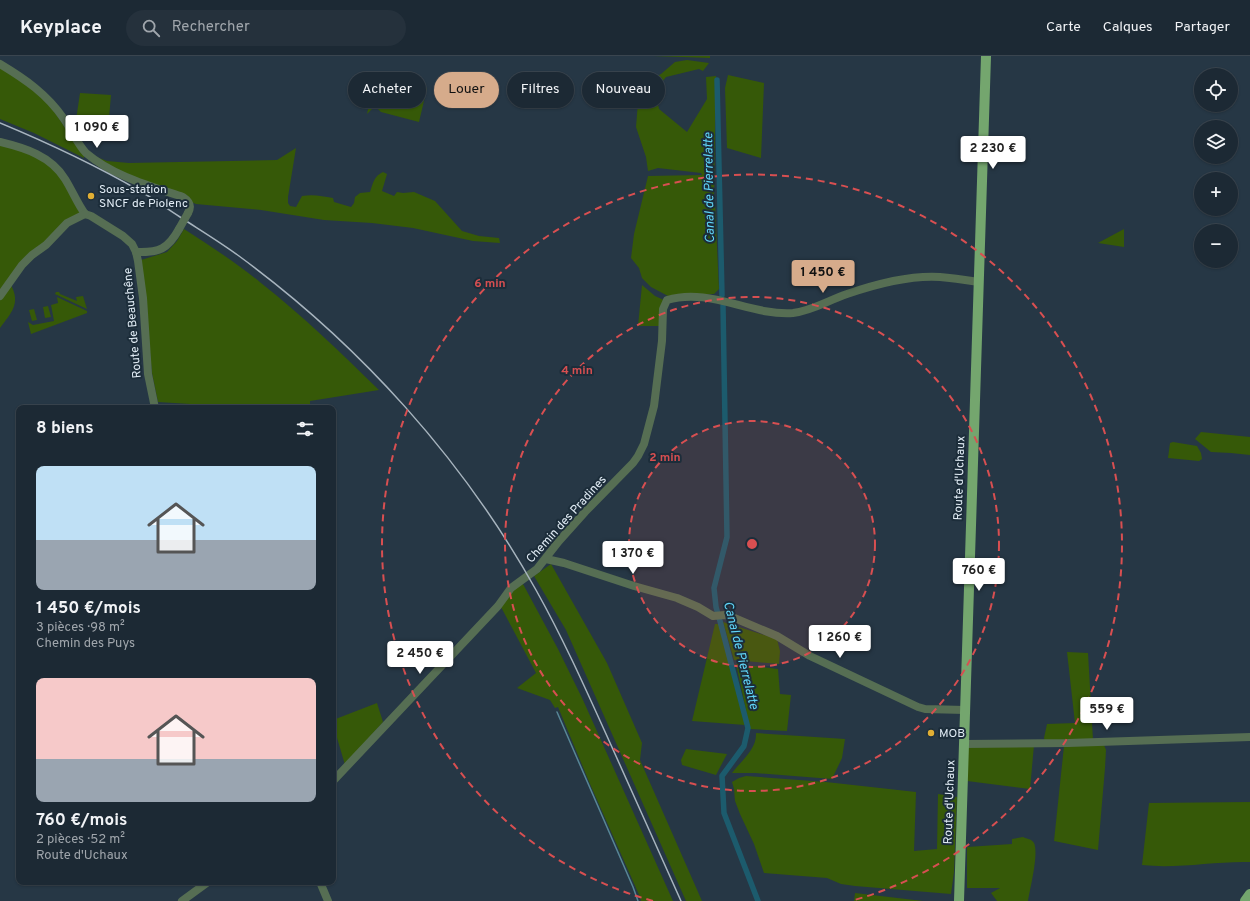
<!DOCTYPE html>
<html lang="fr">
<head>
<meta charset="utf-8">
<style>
  :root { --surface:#1c2934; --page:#25313c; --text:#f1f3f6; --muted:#a0a6ac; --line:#3a454f; --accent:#d6ab8b }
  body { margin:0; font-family:Overpass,sans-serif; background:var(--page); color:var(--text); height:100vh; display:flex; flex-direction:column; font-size:15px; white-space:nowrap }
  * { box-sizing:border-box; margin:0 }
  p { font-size:13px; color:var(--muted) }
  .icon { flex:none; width:22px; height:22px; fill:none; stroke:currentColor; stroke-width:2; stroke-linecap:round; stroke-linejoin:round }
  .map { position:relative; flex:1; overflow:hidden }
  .sheet { position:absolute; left:16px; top:349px; width:320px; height:480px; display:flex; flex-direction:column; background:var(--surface); border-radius:8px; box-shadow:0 1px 3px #0004,0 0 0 1px var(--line) }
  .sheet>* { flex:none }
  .banner { position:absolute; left:348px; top:16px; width:380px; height:36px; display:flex; gap:8px }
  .controls { position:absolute; left:1194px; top:12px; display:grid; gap:8px }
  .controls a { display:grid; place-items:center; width:44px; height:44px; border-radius:50%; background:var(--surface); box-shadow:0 1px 3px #0004,0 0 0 1px var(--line); font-size:20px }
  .price { position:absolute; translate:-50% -34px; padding:0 9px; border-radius:4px; background:#fff; color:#222; font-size:13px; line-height:26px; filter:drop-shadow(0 1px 2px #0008) }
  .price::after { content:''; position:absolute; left:50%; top:24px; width:12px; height:9px; margin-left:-6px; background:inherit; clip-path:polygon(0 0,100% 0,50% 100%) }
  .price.on { background:var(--accent); color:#111 }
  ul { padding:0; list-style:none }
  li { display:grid; align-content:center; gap:8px; height:212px; padding:0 20px }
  li span { display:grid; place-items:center; height:124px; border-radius:8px; color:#555 }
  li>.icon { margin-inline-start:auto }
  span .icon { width:72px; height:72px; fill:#fffc; stroke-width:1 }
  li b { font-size:17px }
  h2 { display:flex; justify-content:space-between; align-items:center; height:48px; padding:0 20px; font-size:17px }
  .tag { padding:0 14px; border-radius:18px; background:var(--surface); box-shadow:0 1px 3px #0004,0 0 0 1px var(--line); font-size:14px; line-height:36px }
  .tag.on { background:var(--accent); color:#111 }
  header { display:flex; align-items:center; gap:24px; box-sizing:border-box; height:56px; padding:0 20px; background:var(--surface); border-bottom:1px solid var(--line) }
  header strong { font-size:19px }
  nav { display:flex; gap:22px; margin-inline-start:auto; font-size:14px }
  .search { width:280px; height:36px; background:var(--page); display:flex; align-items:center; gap:10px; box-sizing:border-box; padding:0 14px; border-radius:22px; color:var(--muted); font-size:15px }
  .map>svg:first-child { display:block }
</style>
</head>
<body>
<header>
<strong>Keyplace</strong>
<div class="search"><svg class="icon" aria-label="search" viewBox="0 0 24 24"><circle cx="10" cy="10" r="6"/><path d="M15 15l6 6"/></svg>Rechercher</div>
<nav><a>Carte</a><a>Calques</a><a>Partager</a></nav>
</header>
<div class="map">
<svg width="1250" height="845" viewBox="0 0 1250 845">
  <rect width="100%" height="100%" fill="#263745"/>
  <g fill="#365908">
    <polygon points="654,0 710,0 710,2"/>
    <polygon points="687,4 709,7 703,15 699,13 666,21 655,35 659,53 687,76 707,43 706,21 716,20 714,141 710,134 715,147 719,233 714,238 668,240 651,231 642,222 639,212 631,202 634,178 648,120 702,119 701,117 658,112 648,115 646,101 636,71 638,46 646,26 661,18 675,6"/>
    <polygon points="0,10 44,41 84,99 84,102 34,77 0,63"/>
    <polygon points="376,17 427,32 419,66 381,56 375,50 367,58"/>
    <polygon points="728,19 764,27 761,102 727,92 725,32"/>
    <polygon points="80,37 111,39 109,62 76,64"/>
    <path d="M0 89C18 93 46 101 58 116 65 125 74 146 80 157L0 235Z"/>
    <path d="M296 92 288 141V147L290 150 296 151 302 140C313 138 322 140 333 142L334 146 351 151 354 147 355 141 360 137 370 136C373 127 374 120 383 116L387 118 382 135 394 140 397 136 403 137 414 136 435 145 462 175 479 180 499 182 500 187 473 185 413 172 372 167 324 164 261 154 196 148 109 110 94 100 107 105 129 107 277 104Z"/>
    <path d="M184 173C210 190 237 207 261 227 303 260 341 297 379 334L310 345V352H255L158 346 152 317 141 204 167 196 177 185Z"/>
    <polygon points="1124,173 1124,191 1098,187"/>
    <path d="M11 229C21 248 11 257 0 272V243Z"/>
    <polygon points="642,229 655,240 664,244 661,270 638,270"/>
    <polygon points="56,236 59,236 60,238 77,245 76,241 83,240 87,253 55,238"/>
    <polygon points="57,241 87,255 87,257 31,278 28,266 33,269 54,265 51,249 58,247"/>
    <polygon points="48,250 51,261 45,262 43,251"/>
    <polygon points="34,253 37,264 32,265 29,254"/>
    <polygon points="1201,376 1250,381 1250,399 1231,397 1211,396 1195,383"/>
    <polygon points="1173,386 1197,390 1201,397 1202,403 1199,405 1168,402 1170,387"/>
    <polygon points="551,508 607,607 642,687 640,704 702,845 686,845 566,574 534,520"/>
    <polygon points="523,528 558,593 583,644 673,845 641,845 640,841 590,728 558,651 555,652 550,644 517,632 536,617 501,551 515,532"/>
    <polygon points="723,566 777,583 780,595 779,608 734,604"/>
    <polygon points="715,568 719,568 745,669 692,665"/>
    <polygon points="1067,596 1088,597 1093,684 1045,685 1044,682 1047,668 1075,667"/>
    <polygon points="736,608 778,613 780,638 791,639 787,675 750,673"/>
    <polygon points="377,647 383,666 345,709 333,668 333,664"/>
    <path d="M756 677 845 683 842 702 832 723 755 717H732C741 705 757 693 756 677Z"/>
    <polygon points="1034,689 1030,733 967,725 967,691"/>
    <polygon points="1104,689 1106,694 1105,712 1098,794 1054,785 1064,690"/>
    <polygon points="686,693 727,698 716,719 682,709 681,704"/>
    <polygon points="746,720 826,726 916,736 914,795 937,793 938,738 957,741 954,816 951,838 855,830 841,828 827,822 764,817 754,788 740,758 735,745 734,733 732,726 739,722"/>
    <path d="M1250 746V806C1214 805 1178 813 1142 809L1149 747Z"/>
    <path d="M1023 781C1027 783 1032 783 1034 787 1039 797 1030 833 1028 845H997L991 837 1000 832H967V791L1012 788V783Z"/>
    <polygon points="855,837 923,845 854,845"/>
  </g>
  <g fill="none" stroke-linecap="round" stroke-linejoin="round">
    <polyline stroke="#578696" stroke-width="1.5" points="557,656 633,831 638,845"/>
    <g stroke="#1c5b6d" stroke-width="5.5">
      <polyline points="717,24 722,239"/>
      <polyline points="723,250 727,481 714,532 716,551 720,565 748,672 744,690 722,720 724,757 758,845"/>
    </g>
    <g stroke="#566e53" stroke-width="8">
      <path d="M0 8C25 23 47 38 64 63 71 73 78 89 86 97 113 120 150 130 183 141 189 145 192 150 188 157"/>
      <path d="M0 86C25 92 51 100 65 123 72 134 77 147 85 158"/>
      <polyline points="85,158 91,160 123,180 132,188 136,196 138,205 143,242 148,318 155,352"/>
      <path d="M136 196C159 197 168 193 179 173"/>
      <polyline points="0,240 22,209 32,199 46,189 67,167 85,158"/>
      <polyline points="546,503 564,507 634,530 677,542 698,551 713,560 725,559 732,561 777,580 810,600 918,651 925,653 965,654"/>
      <polyline points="964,688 1068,687 1250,681"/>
      <path d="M333 725 498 550 511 532 537 513 559 485 585 456 633 407 638 400 644 388 654 350 662 285 663 253 667 244C710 231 750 260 793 257 812 255 829 244 847 238 876 228 909 219 940 221 953 222 966 224 979 226"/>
      <polyline points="320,826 328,845"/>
      <polyline points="182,845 208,826"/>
    </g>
    <g stroke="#74a66e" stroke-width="10">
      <polyline points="959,845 986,0"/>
      <polyline points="1245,845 1250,838"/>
    </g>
    <path stroke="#a7b4be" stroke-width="1.5" d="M0 67C48 87 95 109 140 135 154 143 167 153 180 161 200 174 220 186 239 200 359 288 463 403 536 534 564 584 587 636 611 689 634 741 658 793 681 845"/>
    <polyline stroke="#566e53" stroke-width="8" points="179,173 188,157"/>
  </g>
  <circle cx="752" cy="488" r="123" fill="#d84f51" fill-opacity=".12"/>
  <g fill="none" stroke="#d84f51" stroke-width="2" stroke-dasharray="7 5">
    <circle cx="752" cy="488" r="123"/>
    <circle cx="752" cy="488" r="247"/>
    <path d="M653 845A370 370 0 1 1 851 845"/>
  </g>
  <g fill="#e1af34" stroke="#1c2d3a" stroke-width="1.5">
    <circle cx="91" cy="140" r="4"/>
    <circle cx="931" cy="677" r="4"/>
  </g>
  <g text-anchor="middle" stroke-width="4" stroke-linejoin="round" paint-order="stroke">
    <g font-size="12" fill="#e1ecf5" stroke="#1c2d3a" text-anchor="start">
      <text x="99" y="137">Sous-station<tspan x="99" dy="14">SNCF de Piolenc</tspan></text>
      <text x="939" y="681">MOB</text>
    </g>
    <g font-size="12" fill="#e1ecf5" stroke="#1c2d3a">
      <text transform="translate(132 267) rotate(-95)" y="4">Route de Beauchêne</text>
      <text transform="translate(959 422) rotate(-88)" y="4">Route d'Uchaux</text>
      <text transform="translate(566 463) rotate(-48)" y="4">Chemin des Pradines</text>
      <text transform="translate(949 746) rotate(-88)" y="4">Route d'Uchaux</text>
    </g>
    <g font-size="13" font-style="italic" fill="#60d5f8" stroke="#1c2d3a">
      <text transform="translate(708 132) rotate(-91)" y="5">Canal de Pierrelatte</text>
      <text transform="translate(742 599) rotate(76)" y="5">Canal de Pierrelatte</text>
    </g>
  </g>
  <circle cx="752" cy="488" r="6" fill="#d84f51" stroke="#1c2d3a" stroke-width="2"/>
  <g font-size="12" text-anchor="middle" font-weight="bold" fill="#d84f51" stroke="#1c2d3a" stroke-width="4" stroke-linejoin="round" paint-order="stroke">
    <text x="490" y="231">6 min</text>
    <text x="577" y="318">4 min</text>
    <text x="665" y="405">2 min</text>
  </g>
</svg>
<div class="controls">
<a><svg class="icon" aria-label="locate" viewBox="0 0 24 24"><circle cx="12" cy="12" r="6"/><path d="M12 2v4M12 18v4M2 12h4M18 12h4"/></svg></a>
<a><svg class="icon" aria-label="layers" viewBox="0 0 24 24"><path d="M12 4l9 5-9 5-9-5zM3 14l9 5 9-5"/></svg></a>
<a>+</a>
<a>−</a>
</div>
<b class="price" style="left:97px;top:93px">1 090 €</b>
<b class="price" style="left:993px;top:114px">2 230 €</b>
<b class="price on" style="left:823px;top:238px">1 450 €</b>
<b class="price" style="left:633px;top:519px">1 370 €</b>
<b class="price" style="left:979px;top:536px">760 €</b>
<b class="price" style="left:840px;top:603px">1 260 €</b>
<b class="price" style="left:420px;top:619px">2 450 €</b>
<b class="price" style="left:1107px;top:675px">559 €</b>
<div class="banner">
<a class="tag">Acheter</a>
<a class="tag on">Louer</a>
<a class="tag">Filtres</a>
<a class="tag">Nouveau</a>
</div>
<section class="sheet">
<h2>8 biens<svg class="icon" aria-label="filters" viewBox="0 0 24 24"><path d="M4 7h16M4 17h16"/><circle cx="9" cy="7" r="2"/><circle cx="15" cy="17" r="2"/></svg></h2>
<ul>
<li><span style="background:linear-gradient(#bfe0f5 60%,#9aa5b1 0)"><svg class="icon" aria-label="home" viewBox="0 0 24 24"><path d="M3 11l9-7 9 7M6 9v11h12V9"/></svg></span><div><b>1 450 €/mois</b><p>3 pièces · 98 m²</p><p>Chemin des Puys</p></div></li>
<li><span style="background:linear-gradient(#f6c9c9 65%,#9aa5b1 0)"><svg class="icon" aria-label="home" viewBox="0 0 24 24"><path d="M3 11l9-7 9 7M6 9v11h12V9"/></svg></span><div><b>760 €/mois</b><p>2 pièces · 52 m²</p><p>Route d'Uchaux</p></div></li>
</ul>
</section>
</div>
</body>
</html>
